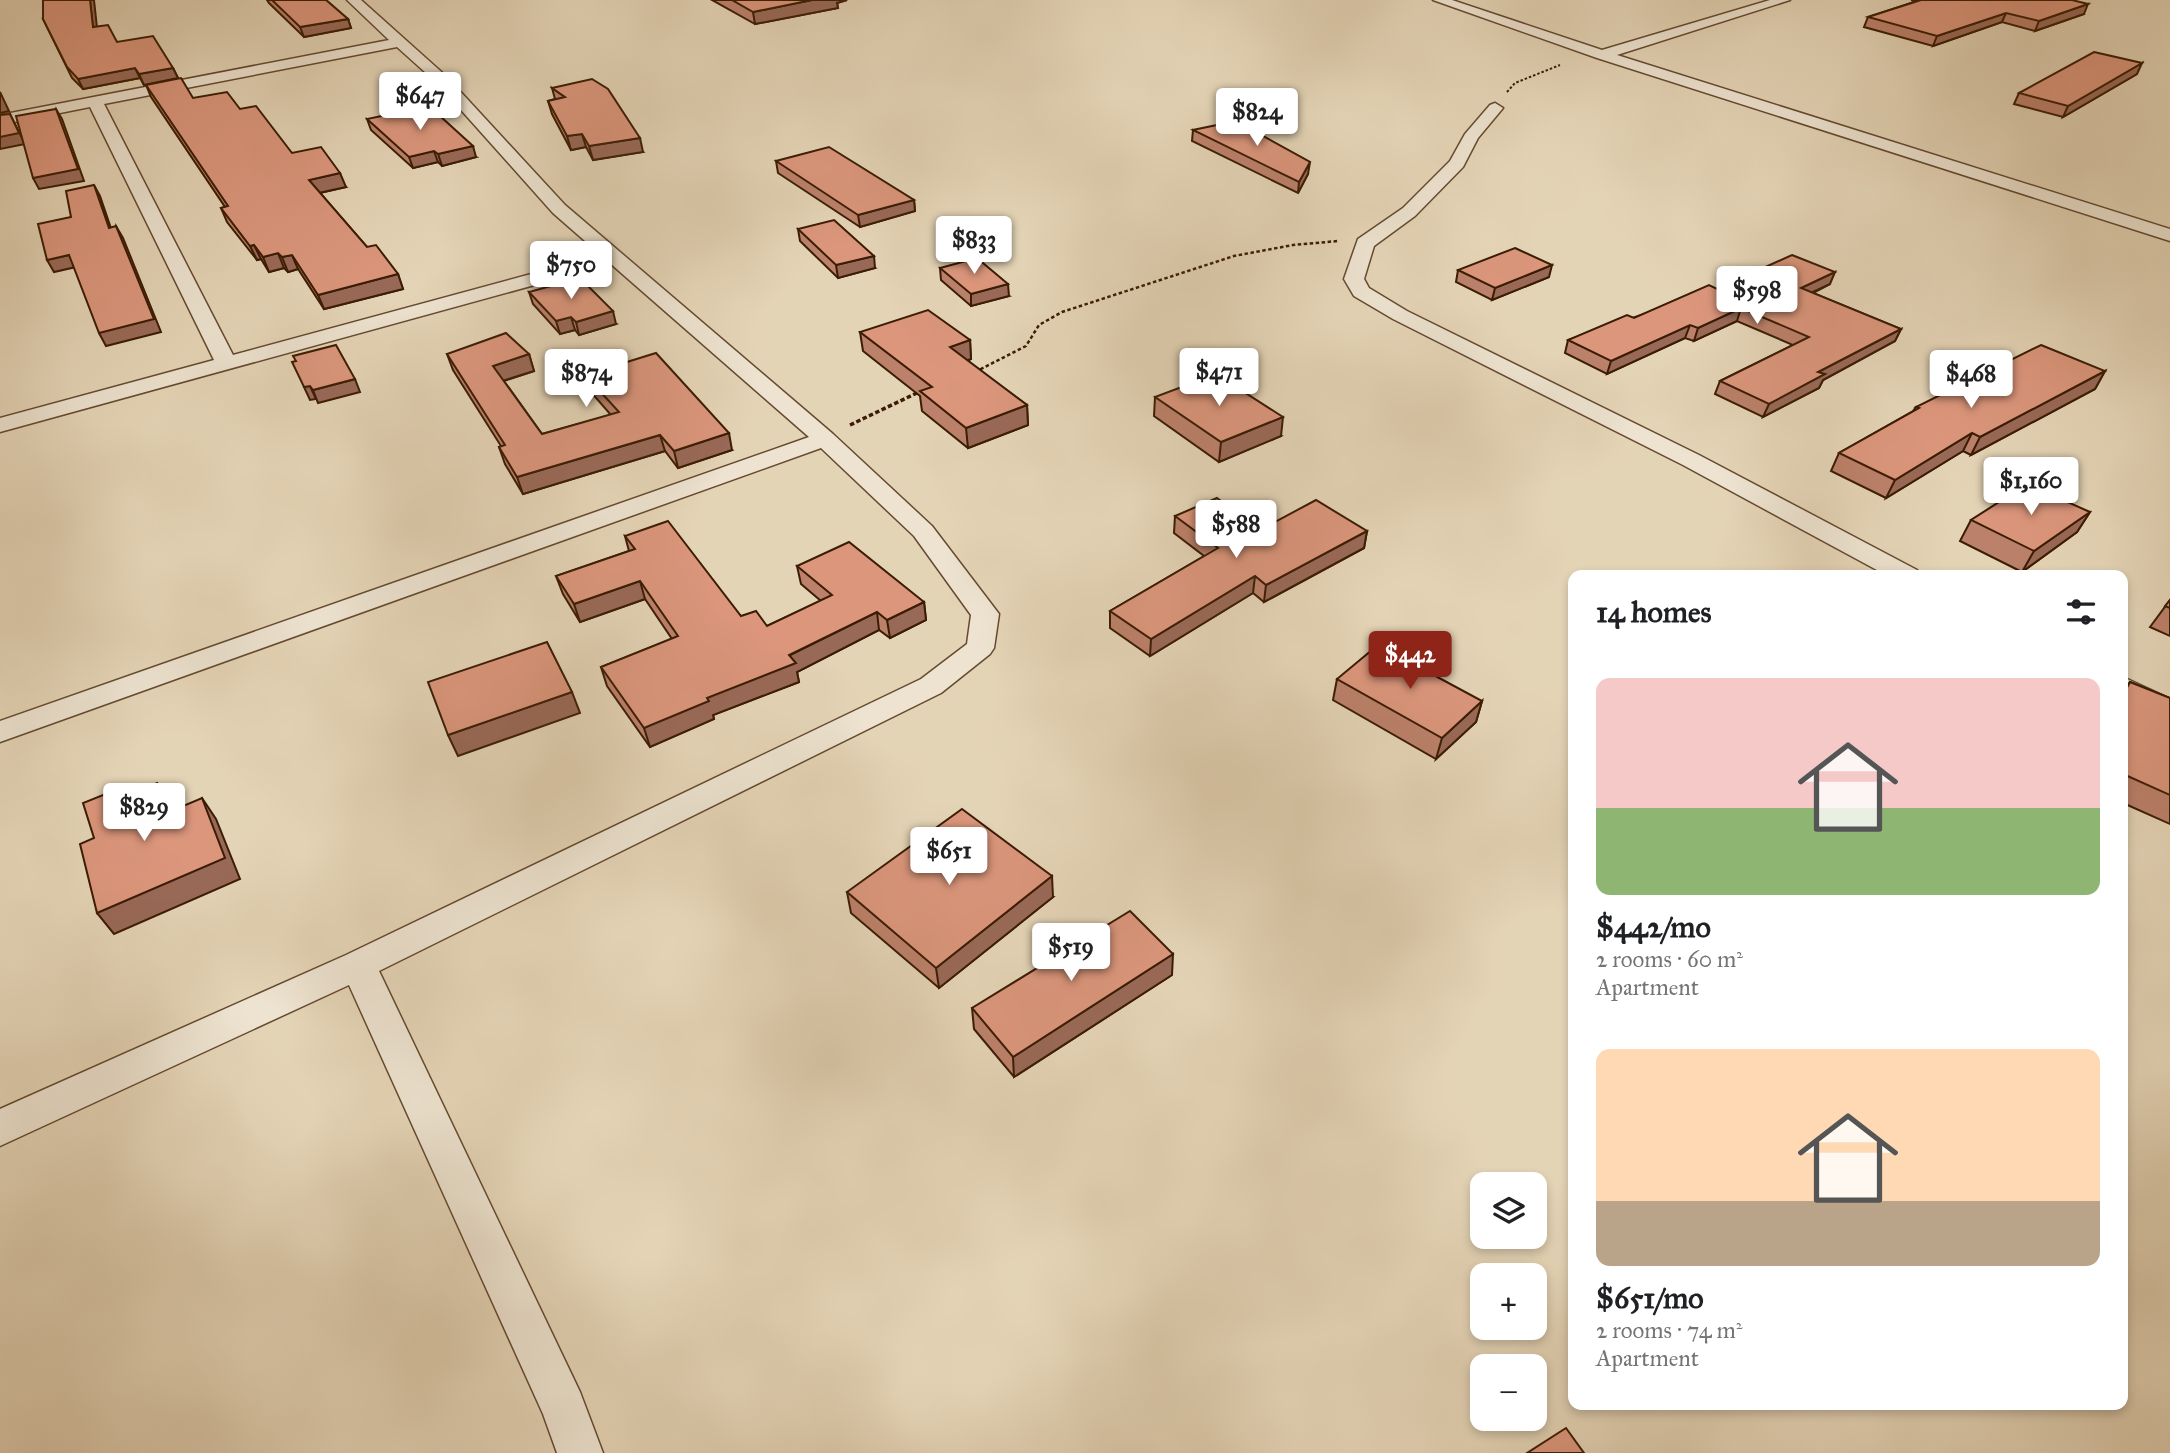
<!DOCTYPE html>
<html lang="en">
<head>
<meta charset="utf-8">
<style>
  :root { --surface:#fff; --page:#f2f2f2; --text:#202124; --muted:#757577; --accent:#8f2418 }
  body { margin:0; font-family:"IM FELL Great Primer",serif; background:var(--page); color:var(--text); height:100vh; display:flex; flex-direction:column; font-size:26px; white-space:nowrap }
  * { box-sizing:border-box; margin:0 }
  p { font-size:23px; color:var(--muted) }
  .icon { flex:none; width:38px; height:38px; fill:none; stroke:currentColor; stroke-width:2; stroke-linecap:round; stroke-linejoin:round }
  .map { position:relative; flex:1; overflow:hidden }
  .side { position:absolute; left:1568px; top:570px; width:560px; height:840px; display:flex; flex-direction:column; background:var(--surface); border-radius:14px; box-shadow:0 4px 10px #0003 }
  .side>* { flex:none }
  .tools { position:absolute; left:1470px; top:1172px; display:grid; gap:14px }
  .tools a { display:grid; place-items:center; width:77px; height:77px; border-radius:14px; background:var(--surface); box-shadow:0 4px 10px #0003; font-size:35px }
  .price { position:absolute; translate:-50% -60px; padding:0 16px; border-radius:7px; background:#fff; color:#222; font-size:23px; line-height:46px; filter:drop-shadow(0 2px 4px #0008) }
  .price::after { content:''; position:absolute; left:50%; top:42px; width:21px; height:16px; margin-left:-10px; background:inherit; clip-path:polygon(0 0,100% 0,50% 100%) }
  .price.selected { background:var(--accent); color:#fff }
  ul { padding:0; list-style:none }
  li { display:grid; align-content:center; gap:14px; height:371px; padding:0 28px }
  li span { display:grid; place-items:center; height:217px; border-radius:14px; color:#555 }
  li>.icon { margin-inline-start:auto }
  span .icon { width:126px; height:126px; fill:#fffc; stroke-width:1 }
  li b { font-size:30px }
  h2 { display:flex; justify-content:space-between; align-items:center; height:84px; padding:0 28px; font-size:30px }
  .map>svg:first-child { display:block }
</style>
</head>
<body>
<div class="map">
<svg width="2170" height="1453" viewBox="0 0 2170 1453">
  <rect width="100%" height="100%" fill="#e4d4b6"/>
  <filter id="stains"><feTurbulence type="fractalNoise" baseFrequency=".00286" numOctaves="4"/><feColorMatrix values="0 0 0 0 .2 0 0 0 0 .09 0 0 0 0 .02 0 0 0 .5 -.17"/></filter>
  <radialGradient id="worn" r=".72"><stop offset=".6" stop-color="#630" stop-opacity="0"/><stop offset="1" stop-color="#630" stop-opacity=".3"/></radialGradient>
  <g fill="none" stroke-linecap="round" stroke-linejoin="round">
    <g stroke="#654a30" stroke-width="3">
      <g id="minor">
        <path d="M347 0H361L446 76 565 205 833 434 932 526 999 614 994 648 990 654 941 693 379 971 580 1392 603 1453H557L543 1414 349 985 0 1146V1109L346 955 921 679 967 644 971 615 914 536 821 448 0 742V721L809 437 611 264 0 432V418L214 360 90 107 0 125V115L389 40ZM397 47 436 82 553 213 601 255 233 355 104 104Z"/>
        <polygon points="1433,0 1452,0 1602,50 1770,0 1790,0 1617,55 2170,229 2170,241 1597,58"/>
        <polygon points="1495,103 1503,108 1478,138 1463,167 1415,216 1374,246 1364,279 1369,288 1407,311 1699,455 1917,570 1921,576 1888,576 1683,465 1393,319 1354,296 1344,279 1358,239 1403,208 1450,161 1465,134 1490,105"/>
        <polygon points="2123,677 2170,699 2170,721 2123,699"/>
      </g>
    </g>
    <polyline stroke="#3b1c04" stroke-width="2" stroke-dasharray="2.5 2" stroke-linecap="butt" points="1507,92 1515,83 1560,65"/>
    <polyline stroke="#3b1c04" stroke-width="2.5" stroke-dasharray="3.5 2.5" stroke-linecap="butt" points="975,372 1026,346 1039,325 1062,312 1234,256 1293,245 1338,241"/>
    <polyline stroke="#3b1c04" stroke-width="3.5" stroke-dasharray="4.5 2.5" stroke-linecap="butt" points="850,425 921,391"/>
    <use href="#minor" fill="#ede3d0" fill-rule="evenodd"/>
  </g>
  <g fill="#bc816b" stroke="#3b1c04" stroke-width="2">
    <polygon points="267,0 326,0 348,19 351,28 304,37 269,3"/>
    <polygon points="712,0 847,0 837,3 838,8 755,24"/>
    <polygon points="1911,0 2072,0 2084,14 2035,31 2002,22 1933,46 1864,27 1868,17 1917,1"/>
    <polygon points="43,19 97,27 117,42 173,68 178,78 144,85 140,78 83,89 72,78"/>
    <polygon points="2137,74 2063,117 2014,104 2019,93"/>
    <polygon points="146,85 193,98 240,109 292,153 346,187 320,193 367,247 398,274 403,289 324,309 298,269 288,272 284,268 269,272 261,259 257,260 227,222 221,208 225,207 151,97"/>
    <polygon points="552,88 643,152 593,160 586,147 571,150 552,114 548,101 555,99"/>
    <polygon points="367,119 476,157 442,166 438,162 413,168 371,130"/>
    <polygon points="1193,130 1308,174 1298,193 1192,141"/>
    <polygon points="776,161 914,200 915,211 860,227 778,173"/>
    <polygon points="798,229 875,268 838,278 800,241"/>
    <polygon points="940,268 1009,296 971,306 941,280"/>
    <polygon points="1458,270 1549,277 1492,300 1456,282"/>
    <polygon points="1830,284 1813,293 1901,329 1895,341 1823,380 1819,388 1763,417 1715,394 1720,381 1793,345 1737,321 1694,341 1685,338 1607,374 1565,353 1568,340 1717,289"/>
    <polygon points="529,292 616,324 579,335 575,330 560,334 533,304"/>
    <polygon points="860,332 970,340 971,359 967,361 1027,405 1028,425 968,448 922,411 920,396 863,351"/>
    <polygon points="447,354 529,354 534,371 504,381 542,434 611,415 590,391 585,375 732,450 678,468 665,451 523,494 505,464 499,447 501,446 453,370"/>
    <polygon points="2105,371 2095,389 1971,455 1963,451 1886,498 1831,471 1839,453 1913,411 1916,407"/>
    <polygon points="1155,397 1281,436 1219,462 1154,416"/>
    <polygon points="2090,512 2077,532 2022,572 1960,541 1971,520"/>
    <polygon points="1175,516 1260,530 1367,531 1364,548 1264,602 1253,593 1150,656 1110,628 1110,611 1204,556 1174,533"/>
    <polygon points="625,536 741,616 767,626 821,601 801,584 797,566 924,602 926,620 890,638 879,630 797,672 799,682 713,715 714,719 650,747 607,686 601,667 672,639 645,599 580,622 563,594 556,576 629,551"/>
    <polygon points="2170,600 2170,636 2150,627"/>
    <polygon points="1337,679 1482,701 1476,722 1436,759 1333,700"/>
    <polygon points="2130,682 2170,698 2170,824 2123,803 2123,692"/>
    <polygon points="847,892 1053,897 939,988 851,913"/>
    <polygon points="1172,975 1014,1077 974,1029 972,1008"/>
  </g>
  <g fill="#996957" stroke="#3b1c04" stroke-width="2">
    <polygon points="90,0 94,0 98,37 93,27"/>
    <polygon points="812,0 847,0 837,3 838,8 755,24 753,12"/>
    <polygon points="2088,4 2084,14 2035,31 2039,21"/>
    <polygon points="2006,13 2002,22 1933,46 1937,36"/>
    <polygon points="348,19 351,28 304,37 300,27"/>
    <polygon points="2142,63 2137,74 2063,117 2068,106"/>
    <polygon points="135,68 140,78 83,89 78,79"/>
    <polygon points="173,68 178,78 144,85 139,74"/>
    <polygon points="0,92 9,111 0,113"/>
    <polygon points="56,109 62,119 84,181 39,189 33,178"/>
    <polygon points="10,114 25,144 0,149 0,137"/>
    <polygon points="582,134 586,147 571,150 567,136"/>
    <polygon points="640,138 643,152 593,160 589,146"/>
    <polygon points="473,146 476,157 442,166 438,154"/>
    <polygon points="434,151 438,162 413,168 409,157"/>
    <polygon points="1310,162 1308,174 1298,193 1299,182"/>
    <polygon points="340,173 346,187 314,194 309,180"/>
    <polygon points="94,185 100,196 115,240 109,228"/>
    <polygon points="914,200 915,211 860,227 858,215"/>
    <polygon points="116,226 123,238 161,332 106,346 99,333"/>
    <polygon points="254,245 261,259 257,260 250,246"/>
    <polygon points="278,253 284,268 269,272 263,257"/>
    <polygon points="69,255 76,267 54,272 47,260"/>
    <polygon points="292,255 298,269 288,272 282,257"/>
    <polygon points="874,256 875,268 838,278 836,265"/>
    <polygon points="1552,265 1549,277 1492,300 1495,288"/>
    <polygon points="1835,272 1830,284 1796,300 1801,288"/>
    <polygon points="398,274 403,289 324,309 318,295"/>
    <polygon points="1008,284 1009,296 971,306 971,294"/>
    <polygon points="1741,308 1737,321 1694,341 1698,328"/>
    <polygon points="613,311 616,324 579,335 576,322"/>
    <polygon points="571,317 575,330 560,334 556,321"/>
    <polygon points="1690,325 1685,338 1607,374 1611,361"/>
    <polygon points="1901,329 1895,341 1823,380 1819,388 1763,417 1769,404 1818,372"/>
    <polygon points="970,340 971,359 951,366 950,347"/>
    <polygon points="529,354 534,371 499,382 493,366"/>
    <polygon points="2105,371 2095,389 1971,455 1980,437"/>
    <polygon points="355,379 360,392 318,403 313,390"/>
    <polygon points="310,386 316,399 310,400 304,387"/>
    <polygon points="1027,405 1028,425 968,448 966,428"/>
    <polygon points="1283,417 1281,436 1219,462 1221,442"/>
    <polygon points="729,433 732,450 678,468 674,451"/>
    <polygon points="1972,433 1963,451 1886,498 1895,480"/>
    <polygon points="660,435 665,451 523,494 517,477"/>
    <polygon points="2090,512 2077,532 2022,572 2034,551"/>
    <polygon points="1367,531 1364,548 1264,602 1266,585"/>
    <polygon points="1255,576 1253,593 1150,656 1151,639"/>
    <polygon points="640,581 645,599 580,622 574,604"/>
    <polygon points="924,602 926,620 890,638 887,620"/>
    <polygon points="877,612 879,630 797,672 799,682 713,715 714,719 650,747 644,728"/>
    <polygon points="572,692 580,713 458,756 448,735"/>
    <polygon points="1482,701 1476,722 1436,759 1442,738"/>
    <polygon points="157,783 172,804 163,802"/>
    <polygon points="202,798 216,819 240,879 114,934 97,913"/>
    <polygon points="1052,876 1053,897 939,988 936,968"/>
    <polygon points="1173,954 1172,975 1014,1077 1013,1057"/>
  </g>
  <g fill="#db967c" stroke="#3b1c04" stroke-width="2">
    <polygon points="43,0 90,0 93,27 108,25 117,42 153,36 173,68 139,74 135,68 78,79 67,67 43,19"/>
    <polygon points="272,0 326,0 348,19 300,27"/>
    <polygon points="732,0 812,0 753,12"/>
    <polygon points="1921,0 2072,0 2088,4 2039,21 2006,13 1937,36 1868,17"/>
    <polygon points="2094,52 2142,63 2068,106 2019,93"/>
    <polygon points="181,78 193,98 227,92 240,109 256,106 292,153 321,147 340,173 309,180 367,247 376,245 398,274 318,295 292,255 282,257 278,253 263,257 254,245 250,246 221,208 228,206 146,85"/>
    <polygon points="592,79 608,89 640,138 589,146 582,134 567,136 548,101 565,97 552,88"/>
    <polygon points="429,106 473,146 438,154 434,151 409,157 367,119"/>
    <polygon points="56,109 78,169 33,178 16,116"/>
    <polygon points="10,114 19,133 0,137 0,115"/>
    <polygon points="1236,121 1310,162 1299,182 1193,130"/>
    <polygon points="829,147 914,200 858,215 776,161"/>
    <polygon points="94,185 109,228 116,226 154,319 99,333 69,255 47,260 38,224 71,217 66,191"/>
    <polygon points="834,220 874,256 836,265 798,229"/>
    <polygon points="1515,248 1552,265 1495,288 1458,270"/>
    <polygon points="1792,255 1835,272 1801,288 1901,329 1818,372 1825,374 1769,404 1720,381 1809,337 1741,308 1698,328 1690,325 1611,361 1568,340 1627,315 1634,318 1709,285 1717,289"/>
    <polygon points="977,258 1008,284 971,294 940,268"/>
    <polygon points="580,278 613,311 576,322 571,317 556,321 529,292"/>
    <polygon points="928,310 970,340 950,347 1027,405 966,428 920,391 932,387 860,332"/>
    <polygon points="506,333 529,354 493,366 542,434 619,412 585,375 656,353 729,433 674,451 660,435 517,477 499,447 505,445 447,354"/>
    <polygon points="336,345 355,379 313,390 310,386 304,387 292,362 296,361 293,356"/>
    <polygon points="2041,345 2105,371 1980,437 1972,433 1895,480 1839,453 1919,408 1916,407"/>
    <polygon points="1216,374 1283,417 1221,442 1155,397"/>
    <polygon points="2027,484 2090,512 2034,551 1971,520"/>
    <polygon points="1217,498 1260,530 1316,500 1367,531 1266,585 1255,576 1151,639 1110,611 1218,548 1175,516"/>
    <polygon points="668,521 741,616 756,611 767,626 832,595 797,566 849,542 924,602 887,620 877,612 789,655 796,663 707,698 709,701 644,728 601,667 678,636 640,581 574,604 556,576 635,549 625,536"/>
    <polygon points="2170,600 2170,608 2165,606"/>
    <polygon points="547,642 572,692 448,735 428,682"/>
    <polygon points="1378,645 1482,701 1442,738 1337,679"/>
    <polygon points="2130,682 2170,698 2170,795 2123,774 2123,695"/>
    <polygon points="157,783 163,802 177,797 181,807 202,798 225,858 97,913 80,844 94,838 83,803 128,785 131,794"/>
    <polygon points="962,809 1052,876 936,968 847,892"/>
    <polygon points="1130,911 1173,954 1013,1057 972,1008"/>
    <polygon points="1566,1428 1584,1453 1527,1453"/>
  </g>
  <rect width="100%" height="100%" filter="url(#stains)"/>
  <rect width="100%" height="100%" fill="url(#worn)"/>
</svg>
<div class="tools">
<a><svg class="icon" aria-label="layers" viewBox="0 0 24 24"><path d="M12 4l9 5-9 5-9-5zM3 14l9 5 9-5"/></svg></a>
<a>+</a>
<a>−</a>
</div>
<b class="price" style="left:420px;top:132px">$647</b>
<b class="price" style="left:1257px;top:148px">$824</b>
<b class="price" style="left:974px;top:276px">$833</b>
<b class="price" style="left:571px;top:301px">$750</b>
<b class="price" style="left:1757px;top:326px">$598</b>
<b class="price" style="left:1219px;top:408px">$471</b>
<b class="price" style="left:586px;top:409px">$874</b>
<b class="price" style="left:1971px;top:410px">$468</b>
<b class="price" style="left:2031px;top:517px">$1,160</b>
<b class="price" style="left:1236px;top:560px">$588</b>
<b class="price selected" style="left:1410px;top:691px">$442</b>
<b class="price" style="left:144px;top:843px">$829</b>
<b class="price" style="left:949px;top:887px">$651</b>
<b class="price" style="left:1071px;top:983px">$519</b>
<section class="side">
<h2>14 homes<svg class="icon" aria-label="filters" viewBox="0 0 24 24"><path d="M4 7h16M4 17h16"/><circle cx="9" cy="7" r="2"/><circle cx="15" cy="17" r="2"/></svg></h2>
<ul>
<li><span style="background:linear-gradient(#f6c9c9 60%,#8fb573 0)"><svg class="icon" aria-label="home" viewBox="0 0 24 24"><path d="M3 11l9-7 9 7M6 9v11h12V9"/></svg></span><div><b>$442/mo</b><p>2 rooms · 60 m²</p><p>Apartment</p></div></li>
<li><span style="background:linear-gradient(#ffd9b3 70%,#b9a48a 0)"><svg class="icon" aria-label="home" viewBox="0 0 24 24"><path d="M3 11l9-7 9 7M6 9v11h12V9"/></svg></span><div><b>$651/mo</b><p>2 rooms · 74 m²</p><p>Apartment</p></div></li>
</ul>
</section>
</div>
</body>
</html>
